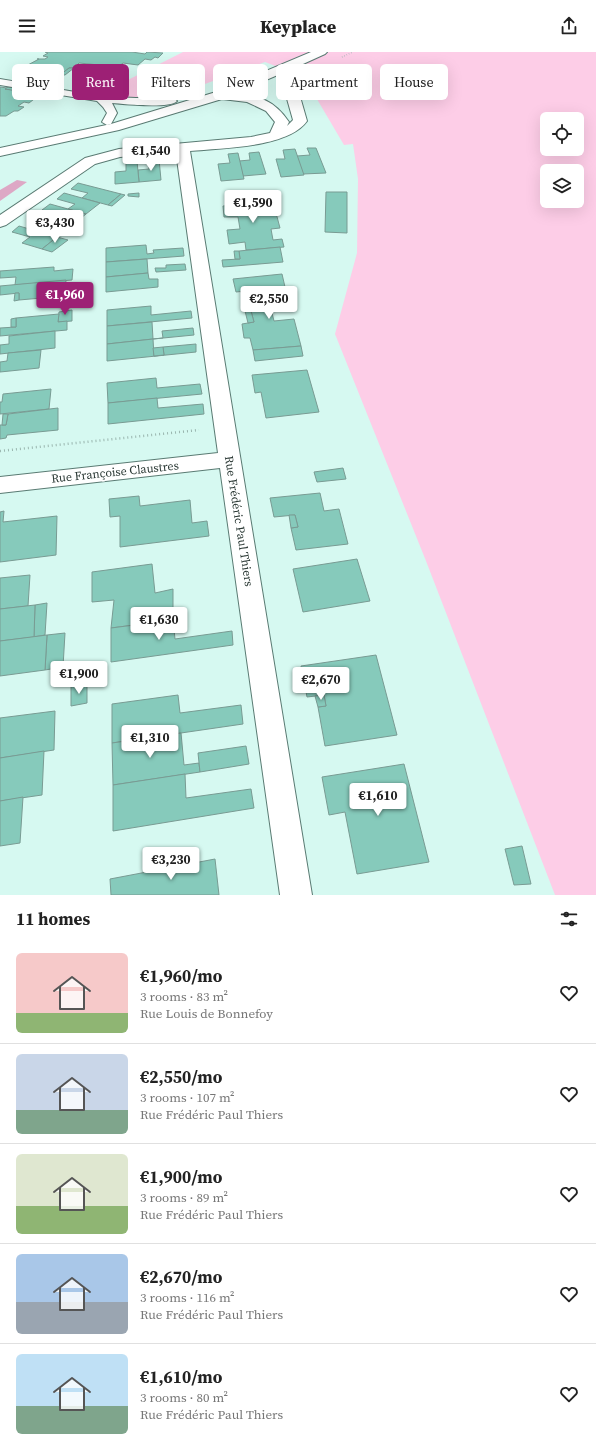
<!DOCTYPE html>
<html lang="en">
<head>
<meta charset="utf-8">
<style>
  :root { --surface:#fff; --page:#f6f6f6; --text:#222; --muted:#767676; --line:#e0e0e0; --accent:#9d2075 }
  body { margin:0; font-family:"Source Serif 4",serif; background:var(--page); color:var(--text); height:100vh; display:flex; flex-direction:column; font-size:15px; white-space:nowrap }
  * { box-sizing:border-box; margin:0 }
  p { font-size:13px; color:var(--muted) }
  .icon { flex:none; width:22px; height:22px; fill:none; stroke:currentColor; stroke-width:2; stroke-linecap:round; stroke-linejoin:round }
  .map { position:relative; height:843px; overflow:hidden }
  .drawer { display:flex; flex-direction:column; background:var(--surface); flex:1 }
  .drawer>* { flex:none }
  .top-card { position:absolute; left:12px; top:12px; width:572px; height:36px; display:flex; gap:8px }
  .fabs { position:absolute; left:540px; top:60px; display:grid; gap:8px }
  .fabs a { display:grid; place-items:center; width:44px; height:44px; border-radius:6px; background:var(--surface); box-shadow:0 4px 16px #0002; font-size:20px }
  .price { position:absolute; translate:-50% -34px; padding:0 9px; border-radius:4px; background:#fff; color:#222; font-size:13px; line-height:26px; filter:drop-shadow(0 1px 2px #0008) }
  .price::after { content:''; position:absolute; left:50%; top:24px; width:12px; height:9px; margin-left:-6px; background:inherit; clip-path:polygon(0 0,100% 0,50% 100%) }
  .price.active { background:var(--accent); color:#fff }
  ul { padding:0; list-style:none }
  li { display:flex; align-items:center; gap:12px; height:100px; padding:0 16px }
  li+li { border-top:1px solid var(--line) }
  li span { display:grid; place-items:center; flex:none; width:112px; height:80px; border-radius:6px; color:#555 }
  li>.icon { margin-inline-start:auto }
  span .icon { width:48px; height:48px; fill:#fffc; stroke-width:1 }
  li b { font-size:17px }
  h2 { display:flex; justify-content:space-between; align-items:center; height:48px; padding:0 16px; font-size:17px }
  .pill { padding:0 14px; border-radius:6px; background:var(--surface); box-shadow:0 4px 16px #0002; font-size:14px; line-height:36px }
  .pill.active { background:var(--accent); color:#fff }
  header { display:flex; justify-content:space-between; align-items:center; height:52px; padding:0 16px; background:var(--surface); font-size:18px; font-weight:800 }
  .map>svg:first-child { display:block }
</style>
</head>
<body>
<header><svg class="icon" aria-label="menu" viewBox="0 0 24 24"><path d="M4 6h16M4 12h16M4 18h16"/></svg>Keyplace<svg class="icon" aria-label="share" viewBox="0 0 24 24"><path d="M12 15V3M7 8l5-5 5 5M5 13v7h14v-7"/></svg></header>
<div class="map">
<svg width="596" height="843" viewBox="0 0 596 843">
  <rect width="100%" height="100%" fill="#d6f9f1"/>
  <path fill="#fdcde7" fill-rule="evenodd" d="M183 0H596V843H555L426 509 335 282 357 201 358 127 353 92 344 93 304 25 265 10 164 47 128 46 112 36ZM547 67H577V97H547ZM547 119H577V149H547Z"/>
  <polygon fill="#dda8c5" points="17,128 27,130 0,149 0,138"/>
  <g fill="#86cabb" stroke="#799b93">
    <polygon points="45,0 132,0 145,2 147,0 163,1 158,6 155,5 151,8 145,7 138,13 123,11 118,15 127,16 121,21 94,17 99,13 79,11 74,16 69,16 53,30 15,24 32,14 26,14 39,7 37,7 45,7 48,5 43,4 48,1"/>
    <polygon points="69,16 74,16 65,23 60,23"/>
    <polygon points="0,35 7,36 5,37 42,41 29,51 24,50 18,54 24,55 18,59 14,59 6,64 0,64"/>
    <polygon points="8,35 32,39 30,41 5,37"/>
    <polygon points="307,96 316,96 326,121 303,122 297,104 310,103"/>
    <polygon points="295,97 304,123 281,125 276,107 285,107 283,98"/>
    <polygon points="259,100 266,122 243,124 239,109 250,108 249,101"/>
    <polygon points="238,101 244,127 221,129 218,112 230,111 228,102"/>
    <polygon points="159,107 161,128 139,130 138,118 149,117 148,108"/>
    <polygon points="137,109 139,130 115,132 115,120 126,119 126,110"/>
    <polygon points="78,131 121,142 108,153 82,146 88,141 71,137"/>
    <polygon points="326,140 347,140 347,181 325,180"/>
    <polygon points="64,141 100,151 86,162 68,157 75,152 57,147"/>
    <polygon points="139,141 139,145 128,144 128,142"/>
    <polygon points="121,142 125,143 112,154 108,153"/>
    <polygon points="269,144 270,150 264,151 267,162 276,161 280,176 271,177 273,188 282,187 284,195 246,198 245,190 229,192 227,178 240,177 238,165 224,165 223,154 235,153 233,146"/>
    <polygon points="50,152 86,162 72,173 49,167 53,168 60,163 42,158"/>
    <polygon points="35,163 49,167 72,173 57,185 38,180 45,174 27,169"/>
    <polygon points="19,174 57,185 42,197 22,191 30,185 12,180"/>
    <polygon points="57,185 68,188 52,200 42,197"/>
    <polygon points="146,193 147,202 154,201 153,198 183,196 184,204 106,210 106,196"/>
    <polygon points="280,195 283,210 223,215 222,208 240,207 239,199"/>
    <polygon points="234,199 239,199 240,207 235,207"/>
    <polygon points="147,207 148,221 106,225 106,210"/>
    <polygon points="185,212 186,218 156,220 155,216 166,216 166,213"/>
    <polygon points="54,215 54,219 73,217 72,228 15,233 16,225 0,226 0,219"/>
    <polygon points="148,221 149,227 158,227 158,235 106,240 106,225"/>
    <polygon points="282,222 285,235 236,240 233,227"/>
    <polygon points="66,228 65,244 19,248 19,241 0,243 0,234"/>
    <polygon points="285,235 291,255 271,257 274,269 294,267 301,294 253,298 250,286 244,286 242,272 254,270 251,259 245,259 241,239"/>
    <polygon points="15,241 19,241 19,248 14,249"/>
    <polygon points="151,254 151,263 191,259 192,266 107,274 107,258"/>
    <polygon points="72,258 72,269 58,270 59,260"/>
    <polygon points="245,259 251,259 254,270 248,271"/>
    <polygon points="59,262 58,270 67,269 67,278 0,284 0,276 16,275 16,266"/>
    <polygon points="16,266 16,275 11,275 11,267"/>
    <polygon points="152,270 153,287 107,292 107,274"/>
    <polygon points="193,276 194,283 153,287 163,286 162,279"/>
    <polygon points="55,279 55,296 0,302 0,293 9,292 9,284"/>
    <polygon points="153,287 154,304 164,303 163,295 196,292 196,300 107,309 107,292"/>
    <polygon points="301,294 303,304 255,309 253,298"/>
    <polygon points="163,295 164,303 154,304 153,296"/>
    <polygon points="41,298 39,316 0,320 0,310 7,309 8,301"/>
    <polygon points="307,318 319,360 266,366 261,340 255,341 252,323"/>
    <polygon points="156,326 157,336 200,332 202,342 108,351 107,331"/>
    <polygon points="51,337 49,357 0,362 0,350 2,350 3,342"/>
    <polygon points="157,346 158,356 203,352 204,362 108,372 108,351"/>
    <polygon points="58,356 58,378 7,383 6,386 0,387 0,373 6,373 8,362"/>
    <polygon points="3,362 8,362 6,373 2,373"/>
    <polygon points="343,416 346,427 317,430 314,420"/>
    <polygon points="320,441 324,459 339,457 348,492 296,498 291,476 298,475 295,463 274,465 270,446"/>
    <polygon points="139,444 140,454 190,448 192,471 207,469 209,484 120,495 120,464 110,465 109,447"/>
    <polygon points="4,459 3,470 57,464 56,503 0,510 0,460"/>
    <polygon points="289,463 295,463 298,475 291,476"/>
    <polygon points="357,507 370,549 303,560 293,517"/>
    <polygon points="152,512 155,541 173,537 173,568 111,576 114,548 92,550 92,520"/>
    <polygon points="30,523 28,554 0,557 0,526"/>
    <polygon points="47,551 45,583 34,585 35,553"/>
    <polygon points="35,553 34,585 0,589 0,557"/>
    <polygon points="173,568 175,587 232,579 233,593 111,610 111,576"/>
    <polygon points="65,581 63,615 45,618 47,583"/>
    <polygon points="47,583 45,618 0,624 0,589"/>
    <polygon points="376,603 397,683 325,694 318,655 326,654 324,643 307,645 301,614"/>
    <polygon points="87,633 87,651 71,654 71,635"/>
    <polygon points="178,643 180,661 241,653 243,672 112,691 112,652"/>
    <polygon points="324,643 326,654 318,655 315,644"/>
    <polygon points="55,659 54,698 0,706 0,666"/>
    <polygon points="181,681 184,713 199,711 200,720 113,733 112,691"/>
    <polygon points="246,694 249,712 200,720 198,701"/>
    <polygon points="44,699 42,743 0,749 0,706"/>
    <polygon points="404,712 429,810 357,822 345,760 329,763 322,725"/>
    <polygon points="185,722 186,746 251,737 254,756 113,779 113,733"/>
    <polygon points="23,745 20,791 0,794 0,749"/>
    <polygon points="522,794 531,832 514,833 505,797"/>
    <polygon points="215,807 219,843 111,843 110,827"/>
  </g>
  <g fill="none" stroke-linecap="round" stroke-linejoin="round">
    <g stroke="#5a7b73" stroke-width="2">
      <path id="lane" d="M0 27C45 34 90 45 136 46 144 46 173 44 177 49 170 57 123 52 112 51L117 61 111 72 107 73 102 70 107 61 103 55 97 49 0 33Z"/>
    </g>
    <g stroke="#5a7b73" stroke-width="2">
      <path id="street" d="M311 0H327L325 2 292 17 291 19 301 48 307 69C288 96 221 96 190 99L312 843H280L220 416 0 441V425L218 401 176 100 120 105 95 112 6 173 0 175V163L85 106 119 97 251 85 270 81 275 70 266 59 247 50 222 47 119 78 0 104V96L111 72 216 40ZM280 22 293 68 287 74 289 70C274 48 261 45 236 41Z"/>
    </g>
    <polyline stroke="#9ab6af" stroke-width="1.5" stroke-dasharray="0.5 2" stroke-linecap="butt" points="342,5 353,0"/>
    <polyline stroke="#9ab6af" stroke-width="2.5" stroke-dasharray="1 3" stroke-linecap="butt" points="0,399 199,378"/>
    <use href="#lane" fill="#fff" fill-rule="evenodd"/>
    <use href="#street" fill="#fff" fill-rule="evenodd"/>
  </g>
  <g text-anchor="middle" stroke-width="3.5" stroke-linejoin="round" paint-order="stroke">
    <g font-size="12" fill="#2c3a36" stroke="#fff">
      <text transform="translate(115 420) rotate(-6)" y="4">Rue Françoise Claustres</text>
      <text transform="translate(239 469) rotate(81)" y="4">Rue Frédéric Paul Thiers</text>
    </g>
  </g>
</svg>
<div class="fabs">
<a><svg class="icon" aria-label="locate" viewBox="0 0 24 24"><circle cx="12" cy="12" r="6"/><path d="M12 2v4M12 18v4M2 12h4M18 12h4"/></svg></a>
<a><svg class="icon" aria-label="layers" viewBox="0 0 24 24"><path d="M12 4l9 5-9 5-9-5zM3 14l9 5 9-5"/></svg></a>
</div>
<b class="price" style="left:151px;top:120px">€1,540</b>
<b class="price" style="left:253px;top:172px">€1,590</b>
<b class="price" style="left:55px;top:192px">€3,430</b>
<b class="price active" style="left:65px;top:264px">€1,960</b>
<b class="price" style="left:269px;top:268px">€2,550</b>
<b class="price" style="left:159px;top:589px">€1,630</b>
<b class="price" style="left:79px;top:643px">€1,900</b>
<b class="price" style="left:321px;top:649px">€2,670</b>
<b class="price" style="left:150px;top:707px">€1,310</b>
<b class="price" style="left:378px;top:765px">€1,610</b>
<b class="price" style="left:171px;top:829px">€3,230</b>
<div class="top-card">
<a class="pill">Buy</a>
<a class="pill active">Rent</a>
<a class="pill">Filters</a>
<a class="pill">New</a>
<a class="pill">Apartment</a>
<a class="pill">House</a>
</div>
</div>
<section class="drawer">
<h2>11 homes<svg class="icon" aria-label="filters" viewBox="0 0 24 24"><path d="M4 7h16M4 17h16"/><circle cx="9" cy="7" r="2"/><circle cx="15" cy="17" r="2"/></svg></h2>
<ul>
<li><span style="background:linear-gradient(#f6c9c9 75%,#8fb573 0)"><svg class="icon" aria-label="home" viewBox="0 0 24 24"><path d="M3 11l9-7 9 7M6 9v11h12V9"/></svg></span><div><b>€1,960/mo</b><p>3 rooms · 83 m²</p><p>Rue Louis de Bonnefoy</p></div><svg class="icon" aria-label="heart" viewBox="0 0 24 24"><path d="M12 20l-8-8c-3-5 5-10 8-4 3-6 11-1 8 4z"/></svg></li>
<li><span style="background:linear-gradient(#c9d6e8 70%,#7fa58c 0)"><svg class="icon" aria-label="home" viewBox="0 0 24 24"><path d="M3 11l9-7 9 7M6 9v11h12V9"/></svg></span><div><b>€2,550/mo</b><p>3 rooms · 107 m²</p><p>Rue Frédéric Paul Thiers</p></div><svg class="icon" aria-label="heart" viewBox="0 0 24 24"><path d="M12 20l-8-8c-3-5 5-10 8-4 3-6 11-1 8 4z"/></svg></li>
<li><span style="background:linear-gradient(#dfe7d0 65%,#8fb573 0)"><svg class="icon" aria-label="home" viewBox="0 0 24 24"><path d="M3 11l9-7 9 7M6 9v11h12V9"/></svg></span><div><b>€1,900/mo</b><p>3 rooms · 89 m²</p><p>Rue Frédéric Paul Thiers</p></div><svg class="icon" aria-label="heart" viewBox="0 0 24 24"><path d="M12 20l-8-8c-3-5 5-10 8-4 3-6 11-1 8 4z"/></svg></li>
<li><span style="background:linear-gradient(#a9c7e8 60%,#9aa5b1 0)"><svg class="icon" aria-label="home" viewBox="0 0 24 24"><path d="M3 11l9-7 9 7M6 9v11h12V9"/></svg></span><div><b>€2,670/mo</b><p>3 rooms · 116 m²</p><p>Rue Frédéric Paul Thiers</p></div><svg class="icon" aria-label="heart" viewBox="0 0 24 24"><path d="M12 20l-8-8c-3-5 5-10 8-4 3-6 11-1 8 4z"/></svg></li>
<li><span style="background:linear-gradient(#bfe0f5 65%,#7fa58c 0)"><svg class="icon" aria-label="home" viewBox="0 0 24 24"><path d="M3 11l9-7 9 7M6 9v11h12V9"/></svg></span><div><b>€1,610/mo</b><p>3 rooms · 80 m²</p><p>Rue Frédéric Paul Thiers</p></div><svg class="icon" aria-label="heart" viewBox="0 0 24 24"><path d="M12 20l-8-8c-3-5 5-10 8-4 3-6 11-1 8 4z"/></svg></li>
</ul>
</section>
</body>
</html>
